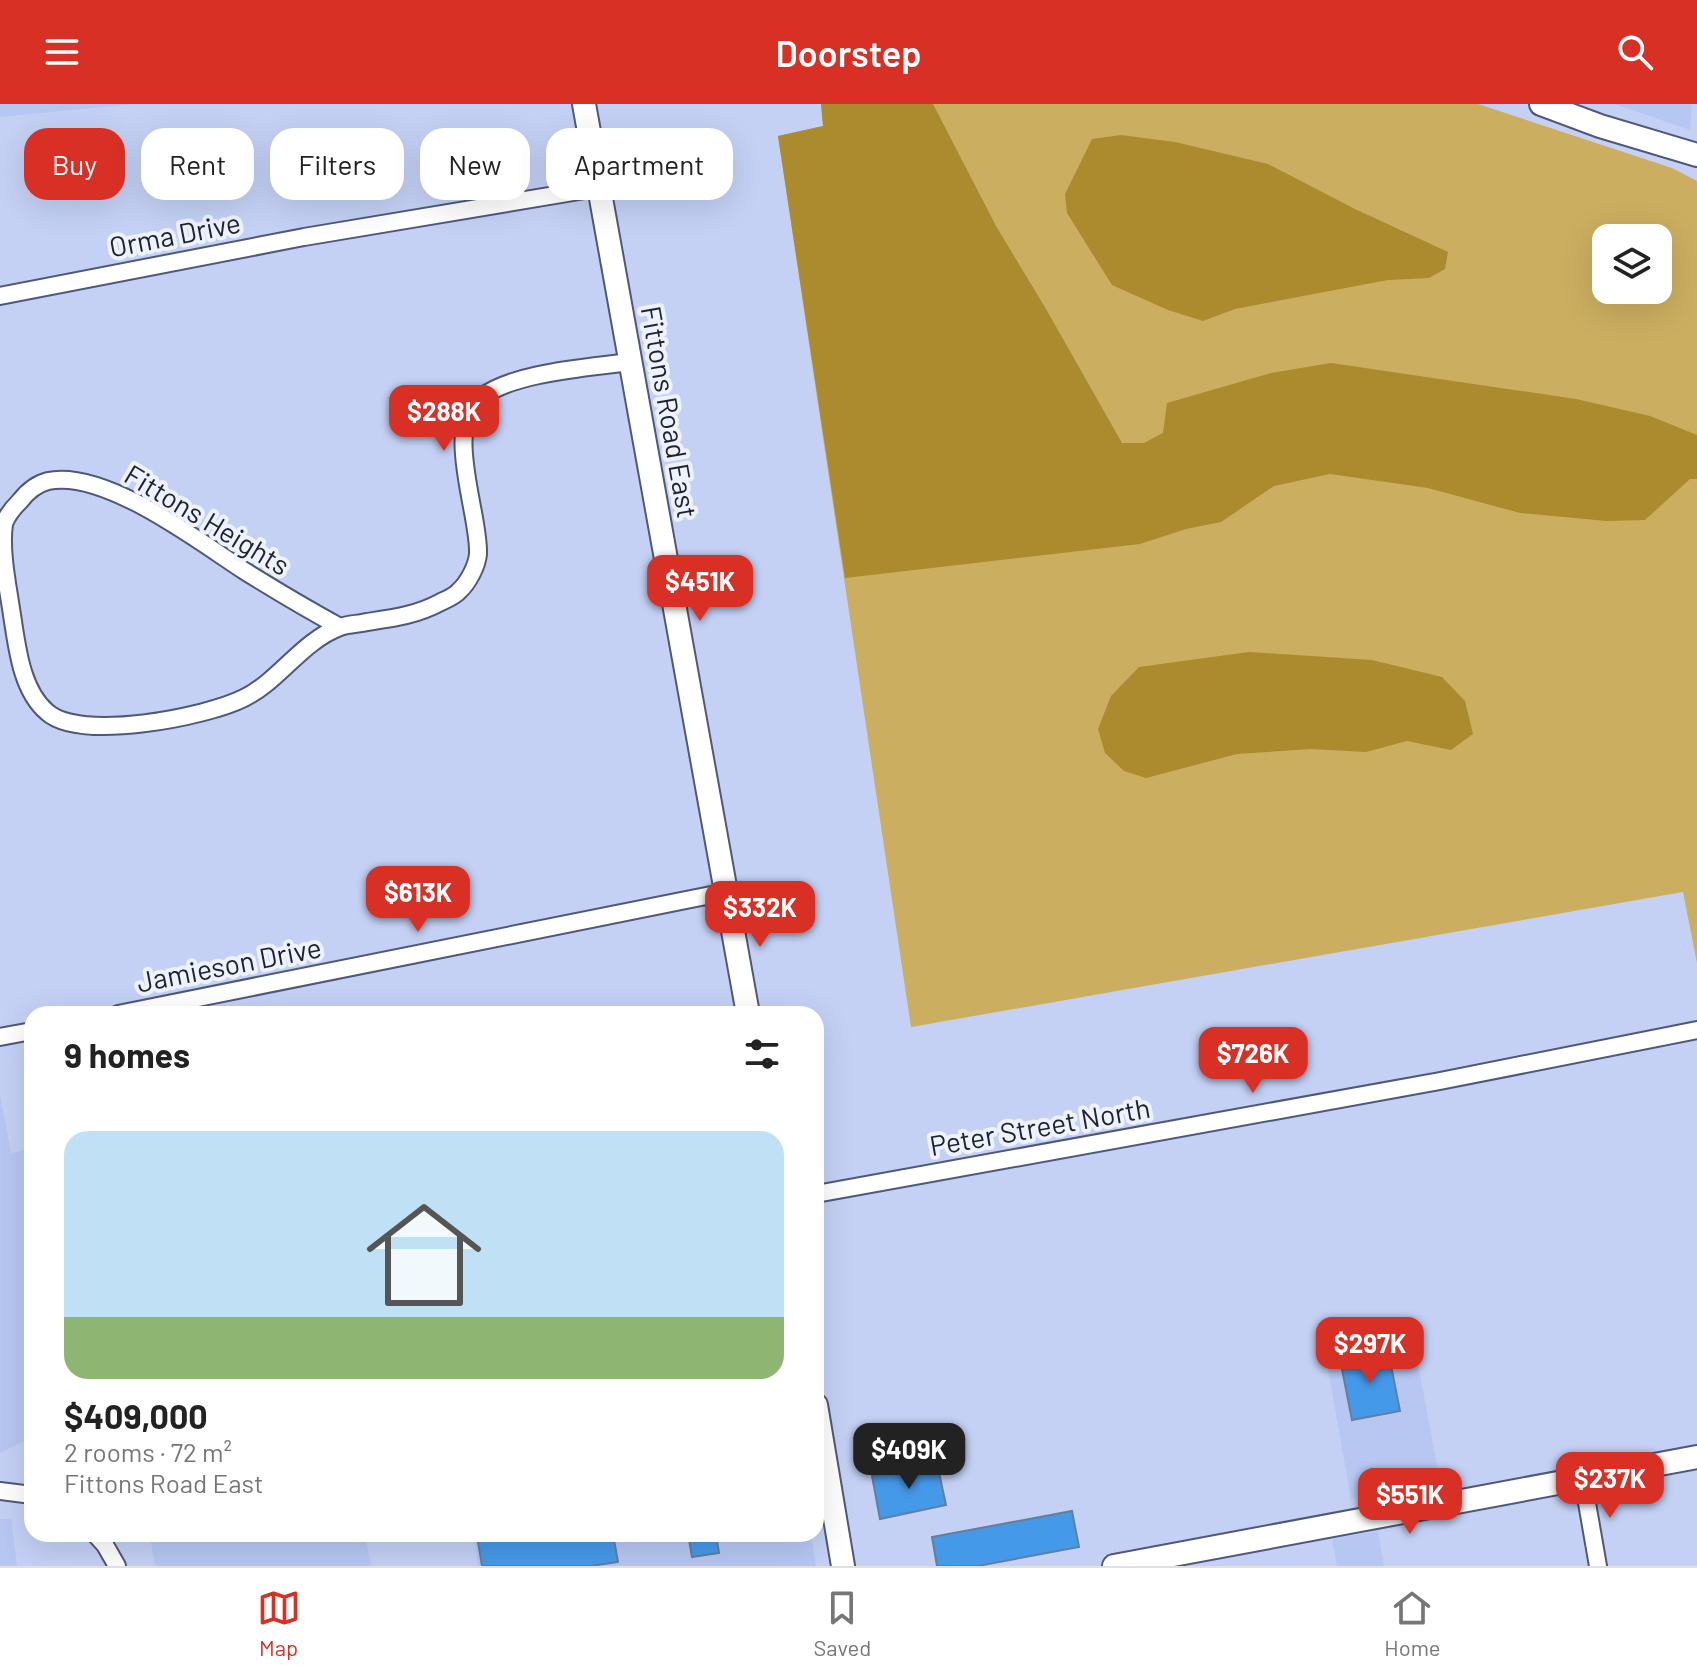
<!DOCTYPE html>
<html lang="en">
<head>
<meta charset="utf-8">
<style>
  :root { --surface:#fff; --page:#f2f2f2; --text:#222; --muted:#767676; --line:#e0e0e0; --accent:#d93025 }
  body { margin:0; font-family:Barlow,sans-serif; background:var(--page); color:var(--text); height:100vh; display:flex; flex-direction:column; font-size:30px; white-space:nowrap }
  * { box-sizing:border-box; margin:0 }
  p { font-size:26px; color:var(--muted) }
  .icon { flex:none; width:44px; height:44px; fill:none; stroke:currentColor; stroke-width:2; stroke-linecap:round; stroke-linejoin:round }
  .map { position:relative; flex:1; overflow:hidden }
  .drawer { position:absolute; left:24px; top:902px; width:800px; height:536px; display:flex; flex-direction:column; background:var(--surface); border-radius:24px; box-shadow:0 8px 32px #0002 }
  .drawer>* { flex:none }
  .top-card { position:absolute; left:24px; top:24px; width:800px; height:72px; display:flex; gap:16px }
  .fabs { position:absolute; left:1592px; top:120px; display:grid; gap:16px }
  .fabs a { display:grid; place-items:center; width:80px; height:80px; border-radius:16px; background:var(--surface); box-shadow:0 8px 32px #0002; font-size:40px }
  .price { position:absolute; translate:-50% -68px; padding:0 18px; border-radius:16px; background:var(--accent); color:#fff; font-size:26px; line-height:52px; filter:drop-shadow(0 2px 4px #0008) }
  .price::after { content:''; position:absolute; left:50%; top:48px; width:24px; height:18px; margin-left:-12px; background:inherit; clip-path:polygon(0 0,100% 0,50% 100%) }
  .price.on { background:#222; color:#fff }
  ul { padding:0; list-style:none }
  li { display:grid; align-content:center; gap:16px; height:424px; padding:0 40px }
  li+li { border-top:2px solid var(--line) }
  li span { display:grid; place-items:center; height:248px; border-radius:24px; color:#555 }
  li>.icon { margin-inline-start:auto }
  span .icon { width:144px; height:144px; fill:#fffc; stroke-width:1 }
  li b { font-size:34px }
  h2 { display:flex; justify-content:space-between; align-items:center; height:96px; padding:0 40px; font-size:34px }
  .pill { padding:0 28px; border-radius:24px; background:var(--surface); box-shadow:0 8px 32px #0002; font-size:28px; line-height:72px }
  .pill.on { background:var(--accent); color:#fff }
  header { display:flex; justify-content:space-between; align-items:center; height:104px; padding:0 40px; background:var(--accent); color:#fff; font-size:36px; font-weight:600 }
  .tabs { display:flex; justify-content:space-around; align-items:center; height:112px; border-top:2px solid var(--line); background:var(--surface); font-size:22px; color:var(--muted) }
  .tabs a { display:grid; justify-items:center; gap:4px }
  .tabs .on { color:var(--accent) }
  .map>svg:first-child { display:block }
</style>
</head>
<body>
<header><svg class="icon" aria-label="menu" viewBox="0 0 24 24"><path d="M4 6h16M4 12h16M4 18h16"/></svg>Doorstep<svg class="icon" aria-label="search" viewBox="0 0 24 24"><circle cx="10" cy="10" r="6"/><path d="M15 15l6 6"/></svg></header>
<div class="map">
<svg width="1697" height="1462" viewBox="0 0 1697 1462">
  <rect width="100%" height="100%" fill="#c4d1f5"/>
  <g fill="#b7c7f2">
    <polygon points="0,0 134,0 0,13"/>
    <polygon points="1615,0 1692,0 1690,26"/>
    <polygon points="0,990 11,1049 32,1045 32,1333 0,1349"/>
    <polygon points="1411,1223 1440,1377 1351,1395 1324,1242"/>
    <polygon points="0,1415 11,1415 17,1462 0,1462"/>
    <polygon points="1378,1427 1384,1462 1337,1462 1332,1435"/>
    <polygon points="162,1430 365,1430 371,1462 155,1462 150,1432"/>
    <polygon points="473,1430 811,1430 816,1462 478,1462"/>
  </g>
  <path fill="#cbae60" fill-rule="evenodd" d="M821 0H1478L1672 64 1697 77V859L1683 788 911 923 778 32 823 22ZM1606 134H1658V186H1606Z"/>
  <g fill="#ab8b2d">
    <polygon points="821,0 933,0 996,122 1046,205 1122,339 1144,339 1163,329 1167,299 1271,269 1331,259 1576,295 1650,312 1697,331 1697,375 1690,375 1645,416 1606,417 1520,409 1428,384 1330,370 1274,382 1221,418 1186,425 1140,440 845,474 778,32 823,22"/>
    <polygon points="1121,31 1175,38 1268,60 1355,105 1448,148 1445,165 1429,174 1388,176 1235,205 1203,217 1168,206 1112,181 1067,109 1065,90 1092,35"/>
    <polygon points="1249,548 1372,556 1442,573 1465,597 1473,630 1451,646 1407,637 1366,648 1311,645 1237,650 1146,674 1124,667 1105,649 1098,625 1111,592 1139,563"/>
  </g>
  <g fill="#4599e9" stroke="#647f9a" stroke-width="2">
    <polygon points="1388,1246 1400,1307 1352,1316 1340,1255"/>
    <polygon points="937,1359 946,1401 880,1415 872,1372"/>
    <polygon points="1072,1407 1079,1443 978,1462 937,1462 932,1433"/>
    <polygon points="490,1430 613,1430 618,1458 591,1462 482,1462 477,1432"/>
    <polygon points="688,1430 716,1430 719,1449 692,1453"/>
  </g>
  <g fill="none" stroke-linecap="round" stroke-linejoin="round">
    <g stroke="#4e5979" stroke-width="20">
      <g id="street">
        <polyline points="0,192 304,133 597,84"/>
        <path d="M340 523C307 505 275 486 243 466 197 436 104 365 48 377 36 380 27 388 20 397 14 403 7 411 4 420 0 447 8 483 12 511 17 542 21 586 47 608 80 638 206 613 244 594 279 577 302 537 340 523 348 520 359 520 367 518 394 514 417 511 441 498 447 495 455 492 459 487 468 479 477 462 478 450 480 411 443 323 480 294 514 268 587 264 630 258"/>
        <polyline points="118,910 726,788"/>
        <polyline points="0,933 32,927"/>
        <polyline points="816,1090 1440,977 1697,926"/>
        <polyline points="1583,1376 1598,1462"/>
        <polyline points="0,1387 32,1391"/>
        <polyline points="95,1430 105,1441 117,1462"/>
      </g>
    </g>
    <g stroke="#4e5979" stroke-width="26">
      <g id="secondary">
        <polyline points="584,0 748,910"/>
        <polyline points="1541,0 1600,22 1697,51"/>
        <polyline points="816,1301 843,1462"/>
        <polyline points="1114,1462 1697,1353"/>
      </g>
    </g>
    <use href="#street" stroke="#fff" stroke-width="16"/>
    <use href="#secondary" stroke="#fff" stroke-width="22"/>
  </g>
  <g text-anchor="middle" stroke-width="8" stroke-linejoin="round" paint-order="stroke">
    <g font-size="28" fill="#1d222f" stroke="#eef2fe">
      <text transform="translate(175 131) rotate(-11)" y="10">Orma Drive</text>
      <text transform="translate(669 308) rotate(80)" y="10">Fittons Road East</text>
      <text transform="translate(207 416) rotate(31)" y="10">Fittons Heights</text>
      <text transform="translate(229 861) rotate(-11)" y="10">Jamieson Drive</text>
      <text transform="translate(1040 1023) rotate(-10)" y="10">Peter Street North</text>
    </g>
  </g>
</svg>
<div class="fabs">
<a><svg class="icon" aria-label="layers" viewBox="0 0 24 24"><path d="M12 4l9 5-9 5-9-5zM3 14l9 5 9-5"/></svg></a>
</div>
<b class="price" style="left:444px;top:349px">$288K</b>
<b class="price" style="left:700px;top:519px">$451K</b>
<b class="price" style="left:418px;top:830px">$613K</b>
<b class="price" style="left:760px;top:845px">$332K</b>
<b class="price" style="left:1253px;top:991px">$726K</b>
<b class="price" style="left:1370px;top:1281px">$297K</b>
<b class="price on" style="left:909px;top:1387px">$409K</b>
<b class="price" style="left:1610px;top:1416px">$237K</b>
<b class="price" style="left:1410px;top:1432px">$551K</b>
<div class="top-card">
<a class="pill on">Buy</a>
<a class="pill">Rent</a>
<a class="pill">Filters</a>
<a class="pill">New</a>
<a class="pill">Apartment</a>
</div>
<section class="drawer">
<h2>9 homes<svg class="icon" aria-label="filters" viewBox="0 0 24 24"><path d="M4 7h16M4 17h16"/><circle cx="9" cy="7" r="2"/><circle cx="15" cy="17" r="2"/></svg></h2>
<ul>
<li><span style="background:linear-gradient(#bfe0f5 75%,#8fb573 0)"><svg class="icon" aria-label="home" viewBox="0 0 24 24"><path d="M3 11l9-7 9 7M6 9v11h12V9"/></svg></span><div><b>$409,000</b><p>2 rooms · 72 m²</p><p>Fittons Road East</p></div></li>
</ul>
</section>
</div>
<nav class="tabs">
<a class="on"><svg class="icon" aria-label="map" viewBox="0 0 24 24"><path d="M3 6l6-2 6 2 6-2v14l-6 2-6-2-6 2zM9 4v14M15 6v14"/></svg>Map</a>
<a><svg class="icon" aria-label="saved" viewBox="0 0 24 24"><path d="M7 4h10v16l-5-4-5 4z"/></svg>Saved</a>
<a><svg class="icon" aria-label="home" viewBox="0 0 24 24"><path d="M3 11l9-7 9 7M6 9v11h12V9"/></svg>Home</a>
</nav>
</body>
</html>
